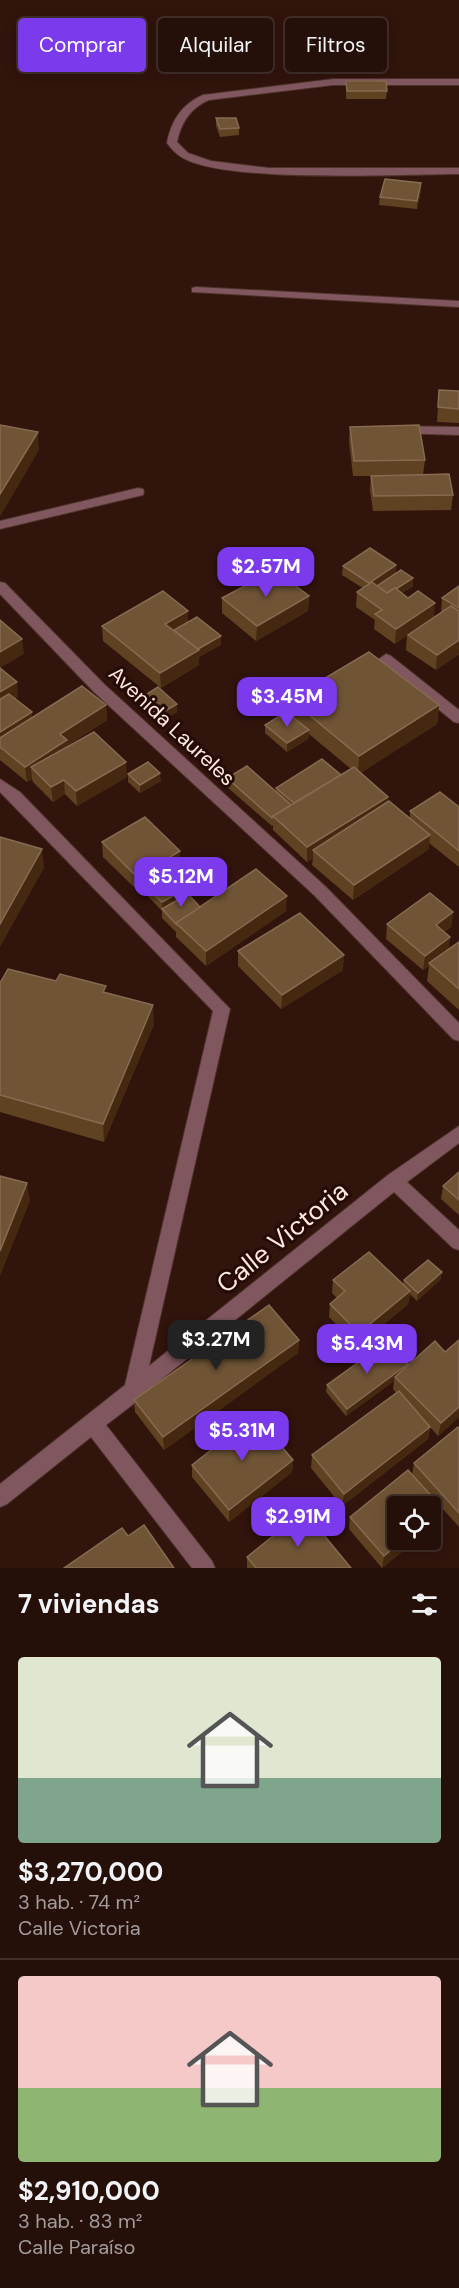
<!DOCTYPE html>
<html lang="es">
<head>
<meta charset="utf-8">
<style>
  :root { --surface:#250f09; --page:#2d1812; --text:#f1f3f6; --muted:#a39c9c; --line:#422f2a; --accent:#7c3aed }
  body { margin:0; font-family:"DM Sans",sans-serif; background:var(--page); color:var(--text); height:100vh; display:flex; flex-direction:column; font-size:22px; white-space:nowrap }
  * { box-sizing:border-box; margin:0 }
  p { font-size:20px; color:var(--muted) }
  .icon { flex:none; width:33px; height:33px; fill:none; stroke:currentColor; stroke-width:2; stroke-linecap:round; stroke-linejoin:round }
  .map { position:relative; height:1568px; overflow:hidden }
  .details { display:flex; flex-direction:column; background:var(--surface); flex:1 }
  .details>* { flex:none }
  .hud { position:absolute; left:18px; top:18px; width:423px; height:54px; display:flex; gap:12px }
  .controls { position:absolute; left:387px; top:1496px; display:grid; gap:12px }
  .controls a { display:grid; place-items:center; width:54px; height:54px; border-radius:6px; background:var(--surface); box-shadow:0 3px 15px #0003,0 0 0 2px var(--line); font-size:30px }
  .price { position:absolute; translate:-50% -51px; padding:0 14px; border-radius:12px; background:var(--accent); color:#fff; font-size:20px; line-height:39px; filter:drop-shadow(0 2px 3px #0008) }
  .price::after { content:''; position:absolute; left:50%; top:36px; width:18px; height:14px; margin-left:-9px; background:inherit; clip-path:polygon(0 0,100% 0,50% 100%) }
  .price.on { background:#222; color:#fff }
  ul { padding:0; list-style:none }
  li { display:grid; align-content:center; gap:12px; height:318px; padding:0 18px }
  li+li { border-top:2px solid var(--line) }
  li span { display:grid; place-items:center; height:186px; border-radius:6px; color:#555 }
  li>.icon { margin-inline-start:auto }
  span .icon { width:108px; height:108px; fill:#fffc; stroke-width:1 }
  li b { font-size:26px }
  h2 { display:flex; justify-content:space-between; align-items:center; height:72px; padding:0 18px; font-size:26px }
  .tag { padding:0 21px; border-radius:6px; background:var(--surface); box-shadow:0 3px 15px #0003,0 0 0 2px var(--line); font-size:21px; line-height:54px }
  .tag.on { background:var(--accent); color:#fff }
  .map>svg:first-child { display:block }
</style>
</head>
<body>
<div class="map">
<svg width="459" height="1568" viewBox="0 0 459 1568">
  <rect width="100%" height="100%" fill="#31140c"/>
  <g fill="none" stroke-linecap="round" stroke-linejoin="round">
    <g stroke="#4e322a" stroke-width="2">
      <g id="minor">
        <path d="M333 79H459V85H333L209 100C190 108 181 123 177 142L188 153 211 161 269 168H459V174C405 174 218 184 180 156 175 153 170 147 167 143 171 121 182 104 203 95Z"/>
        <polygon points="196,287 459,301 459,307 192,292 192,288"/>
        <polygon points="399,426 459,427 459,435 395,433 395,427"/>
        <polygon points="138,488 143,489 144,492 143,495 0,529 0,521"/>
        <polygon points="0,582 5,583 104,684 326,887 459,1023 459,1041 453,1039 314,895 94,692 0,594"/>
        <polygon points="386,654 391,656 459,710 459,723 454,722 381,662 379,659"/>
        <polygon points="0,779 20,792 230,1009 149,1366 388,1175 459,1126 459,1143 407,1182 459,1230 459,1250 453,1248 394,1192 142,1395 140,1399 106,1425 212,1561 215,1568 192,1568 91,1437 7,1504 0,1507 0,1484 125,1385 213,1011 0,792"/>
      </g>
    </g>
    <use href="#minor" fill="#80575f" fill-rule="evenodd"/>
  </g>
  <g fill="#5f4222">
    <polygon points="346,81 387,91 386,99 346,99"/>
    <polygon points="216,118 239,128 239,135 220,137 216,126"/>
    <polygon points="421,183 421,191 417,209 379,205 380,197"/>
    <polygon points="439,390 459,391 459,423 437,422"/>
    <polygon points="350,427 425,460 423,475 453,495 451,510 373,511 370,490 371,476 353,476 349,441"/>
    <polygon points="396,565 396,574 413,578 413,586 402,593 434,617 441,613 442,598 459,586 459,654 436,670 406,650 407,635 395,644 374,629 375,620 356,607 357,592 363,588 342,575 343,566"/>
    <polygon points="309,596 308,611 256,641 222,613 222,598"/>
    <polygon points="188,611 188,623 221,636 221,645 199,657 199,665 161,688 103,641 102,626"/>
    <polygon points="0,668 18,697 15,699 32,712 32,718 106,705 107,720 68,745 68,746 127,777 77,806 65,794 53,802 33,782 32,779 27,782 0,760"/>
    <polygon points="139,699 177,704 177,712 158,723 139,707"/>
    <polygon points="290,699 439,705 437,724 360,773 388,797 388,802 410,818 410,811 459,807 459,867 429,843 429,849 353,900 312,865 313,858 307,862 273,830 273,825 272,826 227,787 227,778 276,791 276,788 341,775 351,769 309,734 308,739 287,752 265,733 265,725 289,714"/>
    <polygon points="128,774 161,781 140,793 128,782"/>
    <polygon points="102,842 181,866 166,875 182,898 200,907 286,911 206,966 176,937 176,932 162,918 162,911 143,891 143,889 138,891 103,857"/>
    <polygon points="453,912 451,927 444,932 450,937 448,950 459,942 459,1010 427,981 429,966 423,970 386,939 387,924"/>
    <polygon points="238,951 343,970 281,1009 238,966"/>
    <polygon points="56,981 107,993 154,1024 104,1142 0,1112 0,983"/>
    <polygon points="459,1172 459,1215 441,1199 443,1186"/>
    <polygon points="442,1272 440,1280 417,1301 410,1294 408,1304 358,1346 329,1317 330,1304 337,1298 332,1293 333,1280 403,1284 404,1280"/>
    <polygon points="299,1340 298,1353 164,1450 135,1412 134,1400"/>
    <polygon points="459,1340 459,1417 438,1436 430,1427 428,1439 342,1506 311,1468 312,1455 396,1393 393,1389 394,1381 346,1416 326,1392 327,1385 408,1365 445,1352"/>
    <polygon points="459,1428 459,1527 442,1508 440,1520 382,1568 349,1529 350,1517 412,1475 414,1463"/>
    <polygon points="293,1460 292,1472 229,1522 192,1477 192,1465"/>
    <polygon points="247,1557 351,1568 247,1568"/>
  </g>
  <g fill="#452810">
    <polygon points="421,183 421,191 417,209 417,201"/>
    <polygon points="38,432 39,450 0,517 0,494"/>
    <polygon points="396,565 396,574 369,592 369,583"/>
    <polygon points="413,578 413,586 385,604 386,596"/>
    <polygon points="309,596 308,611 256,641 257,626"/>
    <polygon points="435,603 434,618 395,644 396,629"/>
    <polygon points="188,611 188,626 177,632 165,624"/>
    <polygon points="221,636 221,645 199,657 199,665 161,688 160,673 198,650"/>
    <polygon points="22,639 24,654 0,668 0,652"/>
    <polygon points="459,640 459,654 436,670 437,655"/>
    <polygon points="17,682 18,697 0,708 0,692"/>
    <polygon points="177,704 177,712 158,723 158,715"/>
    <polygon points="106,705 107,720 68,745 68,755 31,767 32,779 27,782 25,767 60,734"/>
    <polygon points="439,705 437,724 358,775 359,756"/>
    <polygon points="32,712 33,727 0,747 0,732"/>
    <polygon points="309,730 308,739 287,752 287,743"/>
    <polygon points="126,762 127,777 77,806 76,791"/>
    <polygon points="160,773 161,781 140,793 140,785"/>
    <polygon points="64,780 65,794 53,802 51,787"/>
    <polygon points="388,797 387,812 313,850 313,858 307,862 307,847"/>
    <polygon points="430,835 429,849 353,900 354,885"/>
    <polygon points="42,849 44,868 0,947 0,924"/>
    <polygon points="180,851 181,866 146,887 142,883 143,889 138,891 137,877"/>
    <polygon points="182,891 182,899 162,911 162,902"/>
    <polygon points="287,896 286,911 206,966 206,951"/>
    <polygon points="453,912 451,927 434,940 436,925"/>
    <polygon points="450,937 448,951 429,963 429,966 423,970 425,956"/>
    <polygon points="344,955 343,970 281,1009 282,995"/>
    <polygon points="153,1005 154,1024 104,1142 103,1124"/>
    <polygon points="27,1183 30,1201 0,1276 0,1251"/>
    <polygon points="442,1272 440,1280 417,1301 418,1293"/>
    <polygon points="410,1291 408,1304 358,1346 359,1333"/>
    <polygon points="299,1340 298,1353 164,1450 163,1437"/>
    <polygon points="408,1364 407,1372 395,1377 394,1381 346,1416 347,1409"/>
    <polygon points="459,1407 459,1417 438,1436 441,1423"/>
    <polygon points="430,1427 428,1439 342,1506 344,1494"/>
    <polygon points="293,1460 292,1472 229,1522 229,1510"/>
    <polygon points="442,1508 440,1520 430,1527 430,1517"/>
    <polygon points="404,1539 417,1539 382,1568 384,1556"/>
  </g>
  <g fill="#705436" stroke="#876b51" stroke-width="1.5">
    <polygon points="346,81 386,81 387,91 347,91"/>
    <polygon points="216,118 236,118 239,128 220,129"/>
    <polygon points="385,179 421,183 417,201 380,197"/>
    <polygon points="439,390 459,391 459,409 438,407"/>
    <polygon points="0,425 38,432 0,494"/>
    <polygon points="419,425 425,460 354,461 350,427"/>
    <polygon points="449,474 453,495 374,496 371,476"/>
    <polygon points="370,548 396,565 369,583 343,566"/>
    <polygon points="275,570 309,596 257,626 222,598"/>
    <polygon points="401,570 413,578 396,589 395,588 387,593 377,586"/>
    <polygon points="372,582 387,593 395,588 408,598 418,591 435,603 396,629 375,614 382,610 357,592"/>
    <polygon points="459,586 459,608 442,598"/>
    <polygon points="163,591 188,611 165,624 199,650 160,673 102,626"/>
    <polygon points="451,606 459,611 459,640 437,655 408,635"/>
    <polygon points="197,617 221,636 198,649 174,630"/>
    <polygon points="0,620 22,639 0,652"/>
    <polygon points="369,652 439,705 359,756 290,699"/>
    <polygon points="0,668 17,682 0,692"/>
    <polygon points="82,686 106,705 60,734 67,740 25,767 0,747 0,738"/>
    <polygon points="158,687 177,704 158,715 139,699"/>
    <polygon points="9,694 32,712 0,732 0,699"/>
    <polygon points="286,712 309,730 287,743 265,725"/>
    <polygon points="94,732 126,762 76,791 64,780 51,787 31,767"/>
    <polygon points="322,759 341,775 294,803 276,788"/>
    <polygon points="148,762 160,773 140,785 128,774"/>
    <polygon points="247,766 291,805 273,816 272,818 227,778"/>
    <polygon points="354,767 388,797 307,847 273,816"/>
    <polygon points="440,792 459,807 459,851 410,811"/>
    <polygon points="389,801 430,835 354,885 313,850"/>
    <polygon points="145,817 180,851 137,877 102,842"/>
    <polygon points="0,837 42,849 0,924"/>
    <polygon points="256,869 287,896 206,951 176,923"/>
    <polygon points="163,871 182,891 162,902 142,883"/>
    <polygon points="430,893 453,912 436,925 450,937 425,956 387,924"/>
    <polygon points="188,894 200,907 176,923 176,924 162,909"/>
    <polygon points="300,913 344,955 282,995 238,951"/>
    <polygon points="459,942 459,989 429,963"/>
    <polygon points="8,969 56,981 60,974 106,986 103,992 153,1005 103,1124 0,1095 0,983"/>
    <polygon points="459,1172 459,1200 443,1186"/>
    <polygon points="0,1176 27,1183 0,1251"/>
    <polygon points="369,1252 410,1291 359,1333 330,1304 345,1291 333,1280"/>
    <polygon points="428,1260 442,1272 418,1293 404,1280"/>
    <polygon points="269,1305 299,1340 163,1437 134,1400"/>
    <polygon points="459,1340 459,1407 441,1423 395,1377 435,1341 445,1352"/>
    <polygon points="388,1341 408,1364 347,1409 327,1385"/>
    <polygon points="399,1391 430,1427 344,1494 312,1455"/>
    <polygon points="255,1415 293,1460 229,1510 192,1465"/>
    <polygon points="458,1427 459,1428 459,1513 414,1463"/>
    <polygon points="408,1470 442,1508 430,1517 430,1506 398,1506 398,1539 404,1539 384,1556 350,1517"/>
    <polygon points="304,1511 351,1568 256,1568 247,1557"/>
    <polygon points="144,1525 174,1568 64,1568 122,1528 128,1536"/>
  </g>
  <g text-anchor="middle" stroke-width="6" stroke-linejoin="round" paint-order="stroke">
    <g font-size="21" fill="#ffeae3" stroke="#260a04">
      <text transform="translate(172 726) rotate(43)" y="7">Avenida Laureles</text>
    </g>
    <g font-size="26" fill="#ffeae3" stroke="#260a04">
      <text transform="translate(282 1237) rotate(-39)" y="9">Calle Victoria</text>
    </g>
  </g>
</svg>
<div class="controls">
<a><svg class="icon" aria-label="locate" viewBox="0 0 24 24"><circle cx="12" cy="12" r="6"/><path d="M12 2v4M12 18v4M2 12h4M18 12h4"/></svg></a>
</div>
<b class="price" style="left:266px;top:598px">$2.57M</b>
<b class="price" style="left:287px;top:728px">$3.45M</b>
<b class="price" style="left:181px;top:908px">$5.12M</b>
<b class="price on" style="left:216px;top:1371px">$3.27M</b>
<b class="price" style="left:367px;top:1375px">$5.43M</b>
<b class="price" style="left:242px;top:1462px">$5.31M</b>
<b class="price" style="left:298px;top:1548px">$2.91M</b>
<div class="hud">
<a class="tag on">Comprar</a>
<a class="tag">Alquilar</a>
<a class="tag">Filtros</a>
</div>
</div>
<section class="details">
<h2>7 viviendas<svg class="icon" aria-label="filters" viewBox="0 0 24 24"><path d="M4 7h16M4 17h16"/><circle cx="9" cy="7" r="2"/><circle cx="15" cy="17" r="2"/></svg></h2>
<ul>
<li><span style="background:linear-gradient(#dfe7d0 65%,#7fa58c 0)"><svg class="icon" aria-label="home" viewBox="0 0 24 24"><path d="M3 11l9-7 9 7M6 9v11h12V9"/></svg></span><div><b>$3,270,000</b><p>3 hab. · 74 m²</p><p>Calle Victoria</p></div></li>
<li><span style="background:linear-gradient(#f6c9c9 60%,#8fb573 0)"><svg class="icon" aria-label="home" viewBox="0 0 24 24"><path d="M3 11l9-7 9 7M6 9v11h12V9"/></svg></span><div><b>$2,910,000</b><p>3 hab. · 83 m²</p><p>Calle Paraíso</p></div></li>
</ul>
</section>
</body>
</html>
